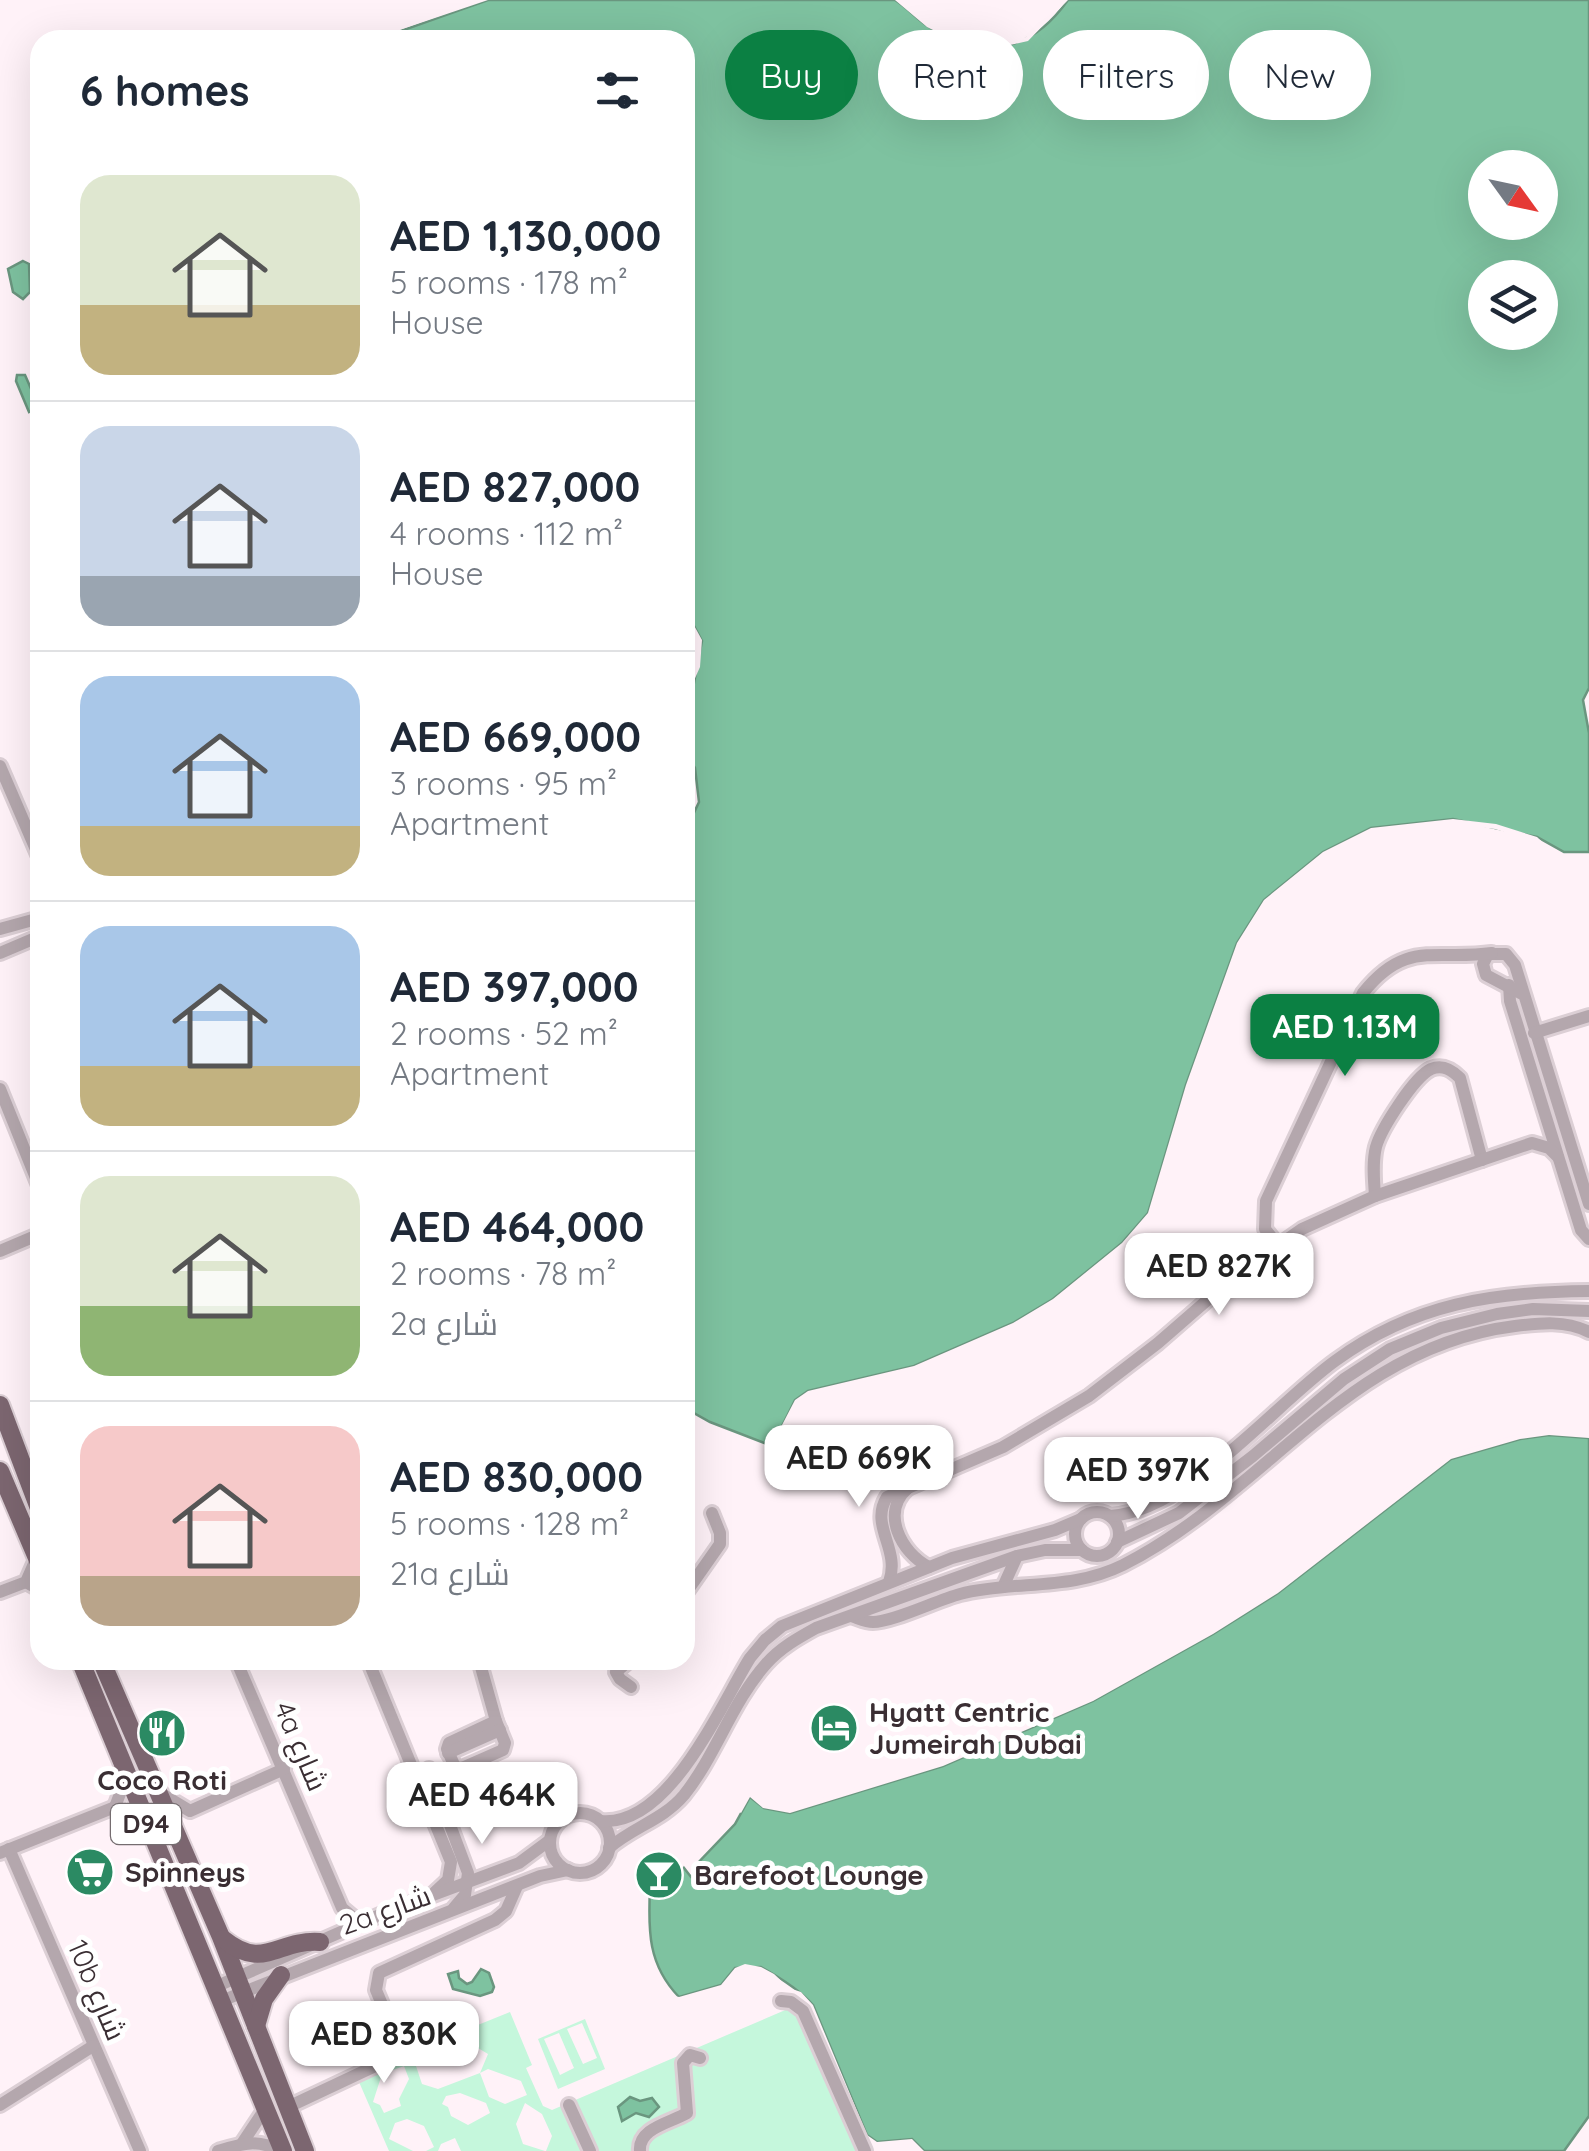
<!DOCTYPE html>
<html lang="en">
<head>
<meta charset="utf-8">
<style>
  :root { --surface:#fff; --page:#f2f2f3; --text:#1f2937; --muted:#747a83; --line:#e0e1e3; --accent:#0b8043 }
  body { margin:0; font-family:Quicksand,Cairo,sans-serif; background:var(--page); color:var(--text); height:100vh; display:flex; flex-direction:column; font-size:38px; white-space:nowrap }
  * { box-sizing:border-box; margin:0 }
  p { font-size:32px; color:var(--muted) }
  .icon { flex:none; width:55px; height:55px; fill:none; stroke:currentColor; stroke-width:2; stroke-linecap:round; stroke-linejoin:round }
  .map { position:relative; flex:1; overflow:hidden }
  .details { position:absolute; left:30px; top:30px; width:665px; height:1640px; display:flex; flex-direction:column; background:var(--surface); border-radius:30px; box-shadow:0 10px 40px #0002 }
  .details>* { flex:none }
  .hud { position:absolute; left:725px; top:30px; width:712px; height:90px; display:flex; gap:20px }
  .needle { width:65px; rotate:123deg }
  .fabs { position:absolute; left:1468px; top:150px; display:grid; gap:20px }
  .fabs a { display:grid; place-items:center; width:90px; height:90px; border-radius:50%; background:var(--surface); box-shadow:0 10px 40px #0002; font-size:50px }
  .price { position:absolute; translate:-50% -85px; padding:0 22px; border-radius:20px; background:#fff; color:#222; font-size:32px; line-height:65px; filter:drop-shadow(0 2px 5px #0008) }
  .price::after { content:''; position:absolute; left:50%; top:60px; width:30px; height:22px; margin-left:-15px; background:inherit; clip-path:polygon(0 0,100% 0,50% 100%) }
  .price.on { background:var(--accent); color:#fff }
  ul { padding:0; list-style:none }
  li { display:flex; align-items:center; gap:30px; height:250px; padding:0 50px }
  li+li { border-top:2px solid var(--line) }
  li span { display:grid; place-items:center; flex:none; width:280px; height:200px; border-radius:30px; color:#555 }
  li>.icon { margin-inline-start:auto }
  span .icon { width:120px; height:120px; fill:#fffc; stroke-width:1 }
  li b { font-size:42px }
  h2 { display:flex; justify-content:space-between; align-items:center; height:120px; padding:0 50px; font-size:42px }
  .chip { padding:0 35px; border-radius:45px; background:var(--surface); box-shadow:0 10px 40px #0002; font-size:35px; line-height:90px }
  .chip.on { background:var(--accent); color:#fff }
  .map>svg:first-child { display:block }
</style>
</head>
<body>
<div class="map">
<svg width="1589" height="2151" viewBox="0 0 1589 2151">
  <rect width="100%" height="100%" fill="#fff2f8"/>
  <g fill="#c5f7dc" fill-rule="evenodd">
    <path d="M797 2005 863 2151H546L552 2136 542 2114 525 2103 516 2124 523 2144 545 2151H461L455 2138 441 2144 438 2151H426L434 2147 424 2126 407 2119 395 2123 389 2139 413 2151H389L356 2075 406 2056 416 2066 422 2084 438 2089 480 2073 488 2054 478 2048 474 2037 462 2042 458 2033 510 2012 532 2065 526 2068 543 2106 552 2110ZM404 2066 409 2079 399 2099 401 2106 384 2113 380 2105 373 2102 382 2074ZM488 2069 521 2081 527 2095 505 2104 489 2097 480 2073ZM460 2093 486 2103 490 2113 468 2125 451 2116 448 2107 442 2104 446 2096Z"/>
    <path d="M585 2019 605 2069 558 2089 538 2039ZM582 2023 597 2058 583 2064 567 2029ZM559 2033 574 2068 560 2075 544 2039Z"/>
  </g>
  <g fill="#7ec2a0" stroke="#6a967f" stroke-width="2.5" fill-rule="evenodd">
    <path d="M488 0H895C908 8 918 21 932 29 986 60 1031 52 1068 0H1589V688L1583 700 1589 733V852H1564L1537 837 1453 819 1371 828 1323 852 1264 900 1237 943 1186 1085 1148 1213 1122 1243 1053 1299 1013 1323 914 1366 808 1391 795 1400 772 1446 710 1422 685 1408V832L699 802 695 768 685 751V701L693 688 702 641 685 609V40H375ZM1485 168H1540V222H1485ZM1485 278H1540V332H1485Z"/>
    <polygon points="23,261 29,264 30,292 23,299 13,292 8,269"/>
    <polygon points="17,375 25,375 39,407 29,412 16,381"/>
    <path d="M1549 1435 1589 1438V2116L1564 2151H924L912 2139 877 2142 867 2135 813 2005C800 1990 779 1977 761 1967L735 1968 721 1985 679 1997C648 1965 648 1931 650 1888L681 1873 684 1868 691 1877 698 1873 695 1866 735 1824 750 1797 764 1808 790 1813 943 1766 1093 1701 1213 1634 1278 1593 1451 1459 1520 1439Z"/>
    <polygon points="481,1969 489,1973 494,1987 492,1992 480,1996 453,1989 448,1974 458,1971 459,1978 467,1984 472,1982"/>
    <polygon points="630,2097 640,2101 652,2098 659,2107 649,2117 636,2113 622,2121 618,2107"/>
  </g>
  <g fill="#fff2f8">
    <polygon points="471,0 488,0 370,40 373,36 418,17"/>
    <polygon points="895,0 904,0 930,23 967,41 996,43 1026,37 1062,0 1068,0 1028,41 996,48 965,46 927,27"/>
    <polygon points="685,609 702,640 700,667 685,701 685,692 695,666 697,642 685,620"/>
    <polygon points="1453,819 1496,824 1537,837 1552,851 1535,842 1495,829 1453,824 1409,827 1373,832 1326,856 1300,875 1268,903 1242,945 1191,1086 1153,1215 1126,1246 1056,1303 1015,1327 915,1371 810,1396 799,1403 776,1449 769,1450 795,1400 808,1391 914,1366 1013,1323 1053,1299 1122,1243 1148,1213 1186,1085 1237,943 1264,900 1323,852 1371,828"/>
    <polygon points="1549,1430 1578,1431 1589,1433 1589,1438 1549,1435 1520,1439 1451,1459 1278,1593 1213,1634 1093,1701 943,1766 790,1813 763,1808 750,1797 741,1813 738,1811 749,1792 766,1804 790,1808 941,1761 1091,1697 1211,1630 1275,1589 1449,1454 1519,1434"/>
    <polygon points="745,1964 761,1967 774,1974 789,1988 801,1992 813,2005 867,2135 877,2142 912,2139 924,2151 917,2151 910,2144 876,2147 863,2139 808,2008 799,1996 786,1992 771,1978 760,1971 745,1969 738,1972 723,1990 705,1996 681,2002 670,1995 679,1997 721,1985 735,1968"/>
  </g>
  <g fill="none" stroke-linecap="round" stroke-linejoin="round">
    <g stroke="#dccfd5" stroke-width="18">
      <g id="minor">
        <polyline points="0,766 40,859"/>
        <polyline points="0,929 40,918"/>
        <polyline points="0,953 40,936"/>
        <polyline points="1509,985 1510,1001 1581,1230 1589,1239"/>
        <polyline points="1522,994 1486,975 1483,964 1488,954 1506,954 1515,965 1589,1204"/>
        <polyline points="1534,1033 1589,1016"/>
        <polyline points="0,1089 40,1188"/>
        <path d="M1375 1196C1374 1180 1372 1163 1376 1147 1381 1129 1414 1077 1431 1069 1443 1064 1452 1070 1460 1078L1482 1160"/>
        <path d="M1277 1244 1265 1229 1266 1201 1363 993C1406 939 1435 961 1492 953"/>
        <polyline points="0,1251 40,1234"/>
        <path d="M908 1488C880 1512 901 1553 929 1567"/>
        <circle cx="1097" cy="1534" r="22"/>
        <path d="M1110 1516C1188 1511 1273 1406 1335 1361 1414 1303 1494 1292 1589 1291"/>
        <polyline points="1117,1542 1179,1513 1253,1456 1344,1379 1390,1349 1441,1328 1497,1314 1533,1309 1589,1311"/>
        <polyline points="26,1582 40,1590"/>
        <path d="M889 1582C901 1549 869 1526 887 1497L1003 1447 1089 1396 1158 1343 1235 1276 1302 1229 1375 1196 1532 1143 1549 1148 1558 1157"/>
        <polyline points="1003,1587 1017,1556"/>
        <polyline points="0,1592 26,1582 37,1557"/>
        <polyline points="685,1594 720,1544 720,1533 712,1513"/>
        <path d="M851 1616C858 1618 865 1622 873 1622 893 1622 937 1600 960 1594 1015 1580 1071 1591 1123 1565 1267 1492 1346 1347 1515 1326 1540 1323 1566 1320 1589 1332"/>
        <polyline points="236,1660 342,1908 361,1924"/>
        <polyline points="368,1660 451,1862 448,1880 433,1894"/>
        <polyline points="479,1660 496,1721"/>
        <polyline points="630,1660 616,1672 620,1679 631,1687"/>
        <polygon points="496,1721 505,1743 503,1750 462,1768 455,1767 447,1749 449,1743"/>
        <polyline points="448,1753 500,1730"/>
        <polyline points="429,1769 468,1873 465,1895 454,1908"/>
        <polyline points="160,1793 190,1811 284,1769"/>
        <polyline points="115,1807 127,1775"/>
        <circle cx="580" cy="1843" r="30"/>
        <path d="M601 1821C669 1827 719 1708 750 1658L765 1640 782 1626 952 1558 1055 1530 1081 1519"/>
        <path d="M609 1848C633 1827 663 1820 684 1795 716 1755 732 1702 766 1664 780 1648 798 1638 816 1628L1017 1556 1045 1550H1082"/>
        <polyline points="9,1849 140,2151"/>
        <polyline points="0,1853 115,1807 146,1823"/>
        <polyline points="215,1987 382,1914 519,1863 550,1840"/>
        <polyline points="221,2001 540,1876 568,1870"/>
        <polyline points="781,2001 791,2002 803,2011 865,2151"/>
        <polyline points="0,2105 93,2046"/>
        <polyline points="569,2105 590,2151"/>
        <polyline points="288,2107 390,2059 397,2045 396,2038 376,1990 379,1973 495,1920 506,1911 517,1886"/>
        <polyline points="243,2142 265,2109"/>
        <path d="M218 2151C241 2144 257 2138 280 2151"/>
        <path d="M640 2151C638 2128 670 2123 687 2113L683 2063 690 2055 700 2058"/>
      </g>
    </g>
    <g stroke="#dccfd5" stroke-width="22">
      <g id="major">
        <polyline points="0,1405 40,1511"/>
        <polyline points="0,1471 40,1565"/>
        <polyline points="80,1660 283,2151"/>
        <polyline points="101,1660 221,1937 305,2151"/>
        <path d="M223 1939C264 1972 277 1939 320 1942"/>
        <polyline points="256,2026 264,1999 281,1975"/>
      </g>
    </g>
    <use href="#minor" stroke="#b4a7ad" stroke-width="12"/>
    <use href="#major" stroke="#7c6670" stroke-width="18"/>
  </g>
  <defs>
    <g id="hotel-disc" transform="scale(2.5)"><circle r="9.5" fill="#2b8a63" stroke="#fff"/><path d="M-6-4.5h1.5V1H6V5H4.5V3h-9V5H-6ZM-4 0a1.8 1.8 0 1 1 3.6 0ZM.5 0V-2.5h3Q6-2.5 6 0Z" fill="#fff"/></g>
    <g id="restaurant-disc" transform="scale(2.5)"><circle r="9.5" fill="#2b8a63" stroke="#fff"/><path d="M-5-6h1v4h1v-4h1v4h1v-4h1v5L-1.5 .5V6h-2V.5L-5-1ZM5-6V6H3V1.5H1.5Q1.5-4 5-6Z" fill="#fff"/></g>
    <g id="supermarket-disc" transform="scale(2.5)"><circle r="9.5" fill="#2b8a63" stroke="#fff"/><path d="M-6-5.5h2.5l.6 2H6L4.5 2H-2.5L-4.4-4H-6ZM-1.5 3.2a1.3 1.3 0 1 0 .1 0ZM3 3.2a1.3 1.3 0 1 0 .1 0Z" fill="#fff"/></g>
    <g id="bar-disc" transform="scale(2.5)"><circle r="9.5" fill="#2b8a63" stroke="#fff"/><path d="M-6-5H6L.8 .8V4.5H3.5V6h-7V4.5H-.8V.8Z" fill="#fff"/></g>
  </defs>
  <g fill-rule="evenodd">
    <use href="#hotel-disc" x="834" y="1728"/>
    <use href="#restaurant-disc" x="162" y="1733"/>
    <use href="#supermarket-disc" x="90" y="1872"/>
    <use href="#bar-disc" x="659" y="1875"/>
  </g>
  <g text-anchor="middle" stroke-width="10" stroke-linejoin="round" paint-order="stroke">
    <rect fill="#fff" stroke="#756d70" stroke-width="2.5" x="111" y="1804" width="70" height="40" rx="8"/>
    <g font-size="25" font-weight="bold" fill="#3a2e33">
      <text x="146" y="1833">D94</text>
    </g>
    <g font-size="28" font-weight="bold" fill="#3a2e33" stroke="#fff" text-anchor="start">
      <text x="869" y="1722">Hyatt Centric<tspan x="869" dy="32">Jumeirah Dubai</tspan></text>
      <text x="162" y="1790" text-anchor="middle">Coco Roti</text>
      <text x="125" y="1882">Spinneys</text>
      <text x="694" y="1885">Barefoot Lounge</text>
    </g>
    <g font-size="28" fill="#3a2e33" stroke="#fff">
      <text transform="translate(301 1746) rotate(67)" y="10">4a شارع</text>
      <text transform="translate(385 1910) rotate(-20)" y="10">2a شارع</text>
      <text transform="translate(97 1990) rotate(67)" y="10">10b شارع</text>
    </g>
  </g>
</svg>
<div class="fabs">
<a><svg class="needle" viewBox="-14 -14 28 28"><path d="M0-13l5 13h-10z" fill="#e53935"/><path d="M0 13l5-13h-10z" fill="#747a83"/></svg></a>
<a><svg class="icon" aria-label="layers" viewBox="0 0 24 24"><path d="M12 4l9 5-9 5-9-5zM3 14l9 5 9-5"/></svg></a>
</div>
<b class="price on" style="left:1345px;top:1079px">AED 1.13M</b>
<b class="price" style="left:1219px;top:1318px">AED 827K</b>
<b class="price" style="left:859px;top:1510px">AED 669K</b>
<b class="price" style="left:1138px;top:1522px">AED 397K</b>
<b class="price" style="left:482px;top:1847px">AED 464K</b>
<b class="price" style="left:384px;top:2086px">AED 830K</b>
<div class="hud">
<a class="chip on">Buy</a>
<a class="chip">Rent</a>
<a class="chip">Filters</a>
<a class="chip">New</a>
</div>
<section class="details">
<h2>6 homes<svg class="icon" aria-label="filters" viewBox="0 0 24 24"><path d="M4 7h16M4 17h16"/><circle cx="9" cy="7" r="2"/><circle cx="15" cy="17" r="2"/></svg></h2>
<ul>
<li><span style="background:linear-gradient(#dfe7d0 65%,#c2b280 0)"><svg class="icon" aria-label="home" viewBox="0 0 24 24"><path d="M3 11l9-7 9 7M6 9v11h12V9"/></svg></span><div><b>AED 1,130,000</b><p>5 rooms · 178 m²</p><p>House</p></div></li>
<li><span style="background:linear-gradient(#c9d6e8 75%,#9aa5b1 0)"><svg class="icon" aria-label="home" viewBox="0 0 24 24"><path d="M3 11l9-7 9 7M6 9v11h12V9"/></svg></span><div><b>AED 827,000</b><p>4 rooms · 112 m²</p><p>House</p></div></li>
<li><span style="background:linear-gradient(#a9c7e8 75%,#c2b280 0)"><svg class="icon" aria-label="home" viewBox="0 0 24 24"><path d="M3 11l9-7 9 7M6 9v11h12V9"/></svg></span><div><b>AED 669,000</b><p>3 rooms · 95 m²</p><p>Apartment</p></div></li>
<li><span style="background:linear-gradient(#a9c7e8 70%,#c2b280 0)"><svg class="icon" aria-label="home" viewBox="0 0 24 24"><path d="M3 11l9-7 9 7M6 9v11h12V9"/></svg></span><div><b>AED 397,000</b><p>2 rooms · 52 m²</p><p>Apartment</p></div></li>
<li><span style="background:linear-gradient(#dfe7d0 65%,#8fb573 0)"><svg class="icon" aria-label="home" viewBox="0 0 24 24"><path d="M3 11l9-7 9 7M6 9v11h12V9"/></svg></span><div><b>AED 464,000</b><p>2 rooms · 78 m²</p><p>2a شارع</p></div></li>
<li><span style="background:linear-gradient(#f6c9c9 75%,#b9a48a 0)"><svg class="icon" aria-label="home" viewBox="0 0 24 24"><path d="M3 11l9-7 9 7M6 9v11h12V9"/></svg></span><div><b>AED 830,000</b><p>5 rooms · 128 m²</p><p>21a شارع</p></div></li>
</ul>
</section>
</div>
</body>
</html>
